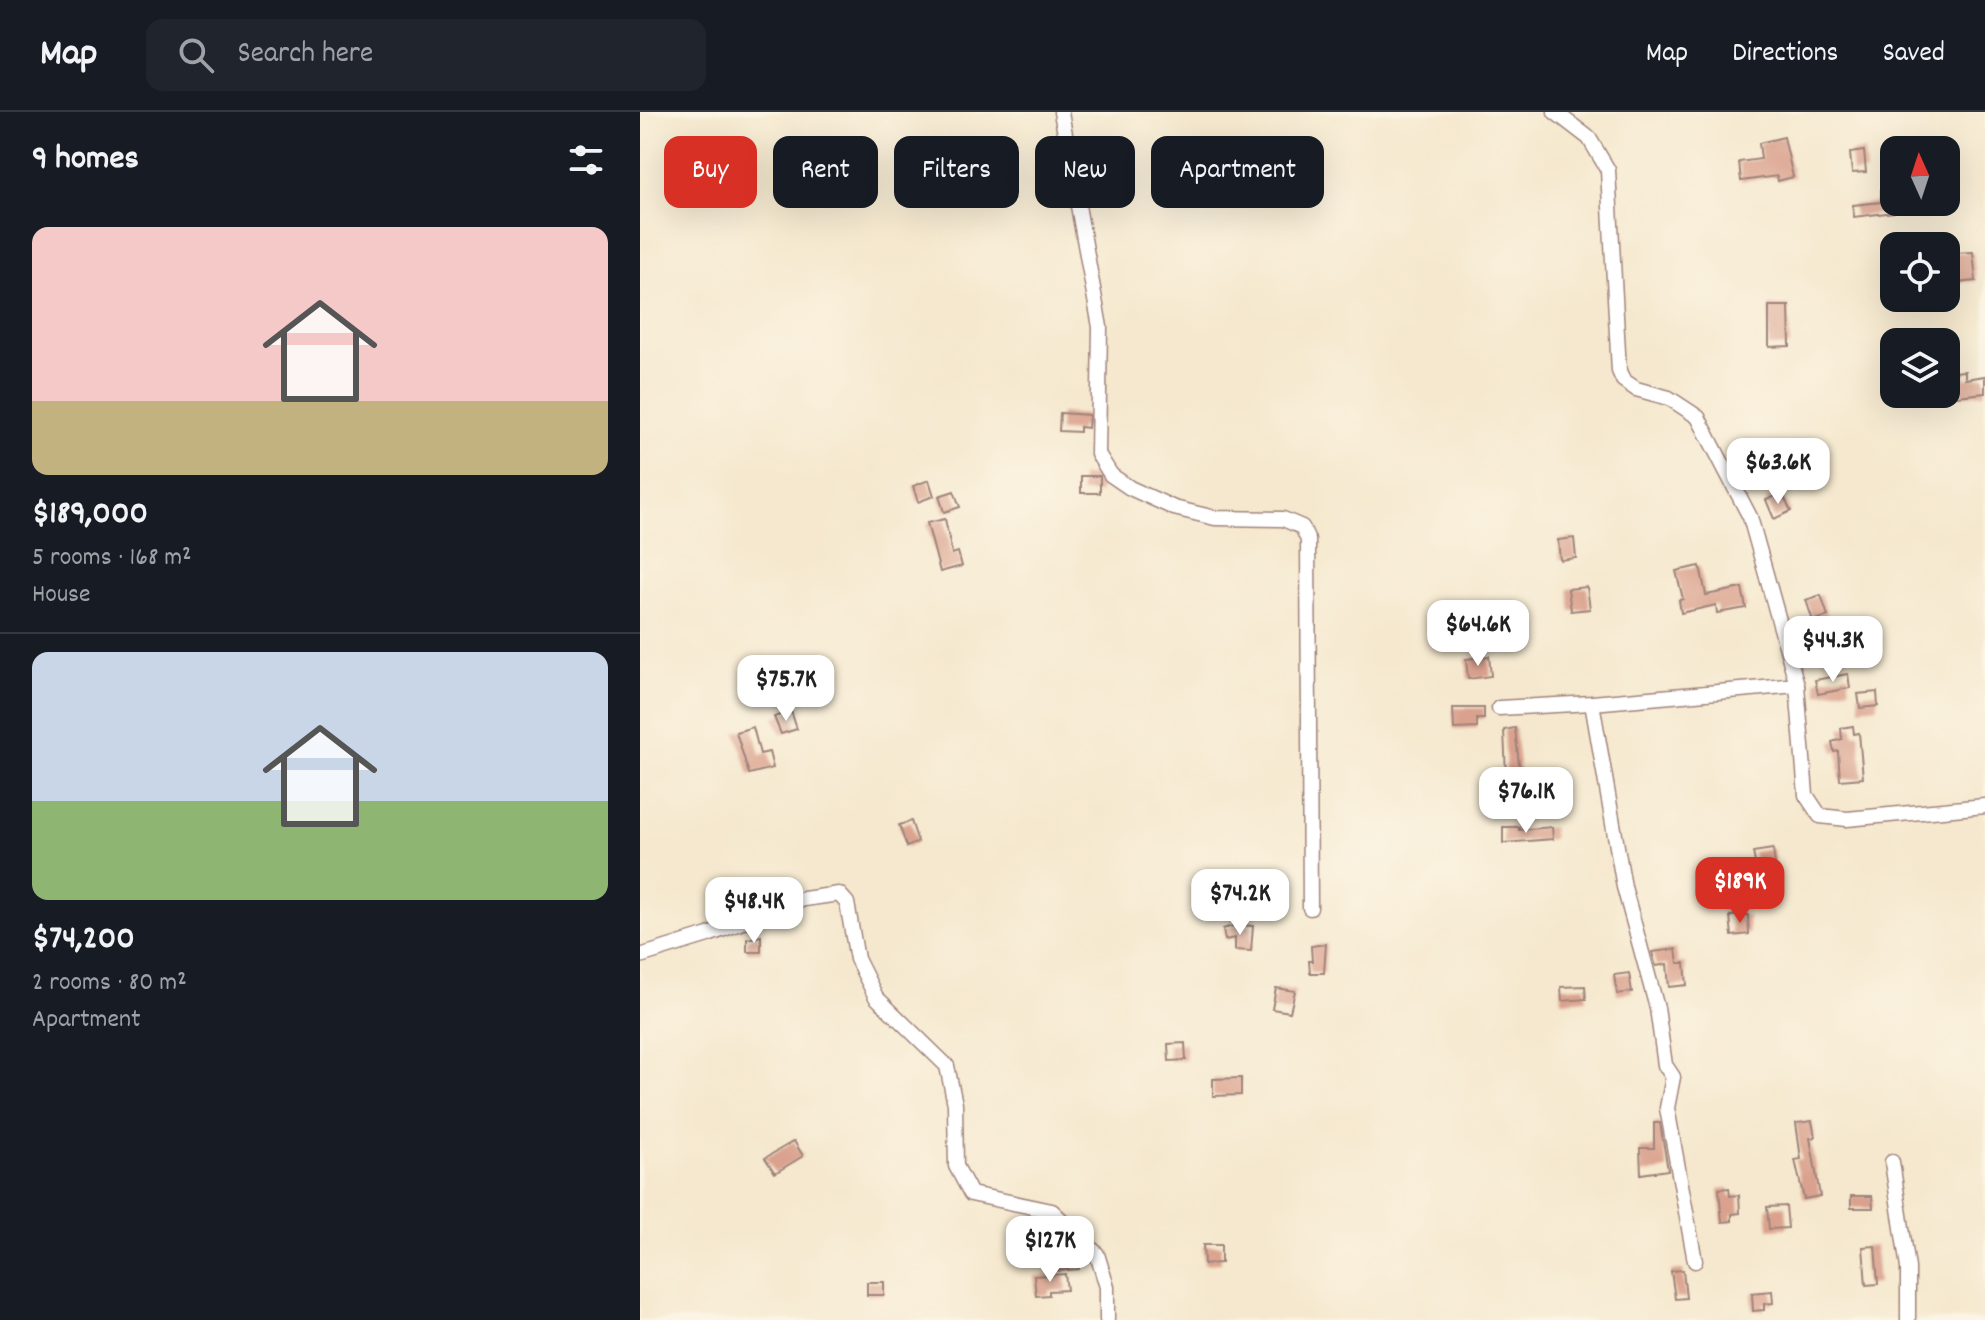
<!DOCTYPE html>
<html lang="en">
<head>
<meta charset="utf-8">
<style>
  :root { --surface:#171b24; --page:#20242c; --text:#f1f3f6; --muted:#9ea1a6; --line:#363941; --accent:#d93025 }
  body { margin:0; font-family:Dekko,sans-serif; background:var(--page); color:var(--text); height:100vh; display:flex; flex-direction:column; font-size:30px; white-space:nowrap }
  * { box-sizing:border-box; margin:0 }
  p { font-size:26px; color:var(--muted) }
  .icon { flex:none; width:44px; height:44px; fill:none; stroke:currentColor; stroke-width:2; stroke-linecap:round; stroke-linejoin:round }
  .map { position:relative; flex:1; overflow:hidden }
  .sheet { display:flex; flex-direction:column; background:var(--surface); width:640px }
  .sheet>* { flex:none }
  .banner { position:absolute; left:24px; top:24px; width:760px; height:72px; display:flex; gap:16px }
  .needle { width:52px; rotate:357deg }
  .controls { position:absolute; left:1240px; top:24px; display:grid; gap:16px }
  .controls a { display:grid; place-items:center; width:80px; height:80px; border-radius:16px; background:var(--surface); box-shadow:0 8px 32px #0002; font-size:40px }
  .price { position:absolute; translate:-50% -68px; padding:0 18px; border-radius:16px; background:#fff; color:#222; font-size:26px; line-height:52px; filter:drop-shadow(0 2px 4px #0008) }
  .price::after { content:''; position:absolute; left:50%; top:48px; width:24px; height:18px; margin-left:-12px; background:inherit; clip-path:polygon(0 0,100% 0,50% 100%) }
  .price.selected { background:var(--accent); color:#fff }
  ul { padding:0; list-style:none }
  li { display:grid; align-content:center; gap:16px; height:424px; padding:0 32px }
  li+li { border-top:2px solid var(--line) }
  li span { display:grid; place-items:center; height:248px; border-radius:16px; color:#555 }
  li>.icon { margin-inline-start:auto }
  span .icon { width:144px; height:144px; fill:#fffc; stroke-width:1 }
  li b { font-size:34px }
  h2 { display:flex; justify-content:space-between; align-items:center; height:96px; padding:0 32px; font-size:34px }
  .pill { padding:0 28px; border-radius:16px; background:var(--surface); box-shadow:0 8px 32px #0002; font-size:28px; line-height:72px }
  .pill.selected { background:var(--accent); color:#fff }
  header { display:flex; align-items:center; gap:48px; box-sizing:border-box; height:112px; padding:0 40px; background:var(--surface); border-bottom:2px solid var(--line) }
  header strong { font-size:38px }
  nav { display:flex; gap:44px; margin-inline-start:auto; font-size:28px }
  .search { width:560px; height:72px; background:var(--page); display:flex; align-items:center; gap:20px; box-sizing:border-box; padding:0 28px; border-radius:16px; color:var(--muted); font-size:30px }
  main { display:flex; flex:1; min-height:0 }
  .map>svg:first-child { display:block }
</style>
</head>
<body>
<header>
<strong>Map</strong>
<div class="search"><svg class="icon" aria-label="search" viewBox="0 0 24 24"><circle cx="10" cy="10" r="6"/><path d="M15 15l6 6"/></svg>Search here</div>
<nav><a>Map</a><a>Directions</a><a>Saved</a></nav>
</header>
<main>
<section class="sheet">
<h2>9 homes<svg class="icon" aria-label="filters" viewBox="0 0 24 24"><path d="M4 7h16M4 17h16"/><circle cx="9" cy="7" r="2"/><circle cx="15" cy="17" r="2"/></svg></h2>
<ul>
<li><span style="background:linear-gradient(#f6c9c9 70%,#c2b280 0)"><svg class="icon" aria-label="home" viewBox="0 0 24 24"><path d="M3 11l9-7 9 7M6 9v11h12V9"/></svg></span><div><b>$189,000</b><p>5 rooms · 168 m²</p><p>House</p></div></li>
<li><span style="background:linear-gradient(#c9d6e8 60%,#8fb573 0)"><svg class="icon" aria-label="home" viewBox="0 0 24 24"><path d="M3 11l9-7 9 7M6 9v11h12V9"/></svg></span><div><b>$74,200</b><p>2 rooms · 80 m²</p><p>Apartment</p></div></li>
</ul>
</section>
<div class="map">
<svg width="1345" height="1208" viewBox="0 0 1345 1208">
  <rect width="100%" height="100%" fill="#fcf5e5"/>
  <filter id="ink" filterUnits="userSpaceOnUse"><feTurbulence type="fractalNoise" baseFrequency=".0125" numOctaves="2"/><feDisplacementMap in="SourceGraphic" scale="16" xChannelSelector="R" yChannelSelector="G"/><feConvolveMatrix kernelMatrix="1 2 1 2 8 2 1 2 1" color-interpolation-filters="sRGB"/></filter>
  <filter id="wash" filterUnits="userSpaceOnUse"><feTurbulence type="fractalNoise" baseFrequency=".006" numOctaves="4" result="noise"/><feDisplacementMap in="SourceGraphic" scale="32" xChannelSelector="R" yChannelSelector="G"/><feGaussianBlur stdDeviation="1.8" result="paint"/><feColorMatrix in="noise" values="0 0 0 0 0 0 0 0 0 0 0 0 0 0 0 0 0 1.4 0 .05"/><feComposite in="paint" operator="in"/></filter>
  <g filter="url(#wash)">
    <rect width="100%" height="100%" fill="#f5e8ce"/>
    <g id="blocks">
      <g fill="#daa28e">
        <polygon points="1144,25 1153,65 1138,69 1137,64 1101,69 1099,50 1121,47 1119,31"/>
        <polygon points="1224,39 1226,60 1212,61 1210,41"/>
        <polygon points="1241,66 1254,66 1254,100 1214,105 1213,93 1241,90"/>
        <polygon points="1333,140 1336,169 1315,171 1313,141"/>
        <polygon points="1129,194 1149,194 1150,234 1129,235"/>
        <polygon points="1325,259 1325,267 1345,264 1345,281 1308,285 1306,272 1314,272 1313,260"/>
        <polygon points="420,301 449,303 448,316 440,315 440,320 419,319"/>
        <rect x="441" y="364" width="19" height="17"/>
        <polygon points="289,368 294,384 278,390 273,374"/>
        <polygon points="314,379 320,395 304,400 299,384"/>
        <polygon points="1142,381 1151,399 1134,407 1126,388"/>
        <polygon points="305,407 312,442 318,440 322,454 300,460 287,411"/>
        <polygon points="934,426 936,446 920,448 918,428"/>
        <polygon points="1060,454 1066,483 1102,476 1106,496 1077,501 1076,493 1041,501 1039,488 1043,487 1036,459"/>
        <polygon points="947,475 950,497 931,499 928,477"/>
        <polygon points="1181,483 1188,504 1173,509 1166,488"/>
        <polygon points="849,544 851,564 828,567 826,547"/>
        <polygon points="1208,562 1210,576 1178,582 1175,568"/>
        <polygon points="1237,580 1238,594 1220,596 1218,582"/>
        <polygon points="813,596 844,596 844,607 837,607 837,616 814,617"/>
        <polygon points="151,599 157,617 141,622 134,605"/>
        <polygon points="1213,614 1214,622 1219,621 1223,666 1200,668 1198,639 1194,640 1192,630 1202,627 1201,616"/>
        <polygon points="113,615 120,642 129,640 133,656 109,662 96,620"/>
        <polygon points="875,616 880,662 866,663 864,618"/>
        <polygon points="271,709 278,730 267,735 259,713"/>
        <polygon points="863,715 879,715 879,718 912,715 913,727 863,731"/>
        <polygon points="1133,737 1135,753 1116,756 1113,740"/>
        <polygon points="1108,803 1109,822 1092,824 1090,804"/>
        <polygon points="596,813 613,814 611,839 595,838 595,826 585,828 583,817"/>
        <polygon points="121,824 121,840 107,840 107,827"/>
        <polygon points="686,832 684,861 670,861 669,849 672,849 671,834"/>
        <polygon points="1036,837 1038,851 1045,851 1047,873 1029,875 1027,852 1016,854 1012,840"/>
        <polygon points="989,861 992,880 977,882 974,863"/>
        <polygon points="945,874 946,887 922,889 921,875"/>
        <polygon points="636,876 655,879 650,900 632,897"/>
        <polygon points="545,931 546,948 529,949 528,932"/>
        <polygon points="601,966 601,983 573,984 573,967"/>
        <polygon points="1172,1009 1175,1025 1170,1026 1180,1084 1164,1087 1155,1048 1161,1047 1156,1011"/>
        <polygon points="1014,1011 1020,1011 1028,1058 1001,1062 1000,1036 1014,1036"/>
        <polygon points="154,1029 163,1044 135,1061 125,1046"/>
        <polygon points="1089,1076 1090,1084 1099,1083 1100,1101 1092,1102 1092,1109 1082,1110 1079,1077"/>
        <polygon points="1211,1084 1232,1084 1233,1096 1211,1096"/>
        <polygon points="1146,1094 1148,1116 1129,1117 1127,1095"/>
        <polygon points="563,1133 581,1133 581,1151 564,1152"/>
        <polygon points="1235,1134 1238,1172 1226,1173 1223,1135"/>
        <polygon points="437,1136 439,1157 416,1159 415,1138"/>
        <polygon points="1043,1158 1046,1186 1035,1187 1031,1159"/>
        <polygon points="425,1162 427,1178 409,1179 409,1183 396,1184 394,1164"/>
        <rect x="227" y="1170" width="17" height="13"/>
        <polygon points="1132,1179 1133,1191 1124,1192 1124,1198 1113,1199 1112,1181"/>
      </g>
    </g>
  </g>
  <g filter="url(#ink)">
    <use href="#blocks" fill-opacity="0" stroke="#a0847c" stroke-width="2"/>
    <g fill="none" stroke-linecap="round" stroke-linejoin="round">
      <g stroke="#a0847c" stroke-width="17">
        <g id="street">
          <polyline points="421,0 460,215 458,342 471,363 490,376 534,396 575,406 643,407 662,415 668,428 670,796"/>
          <polyline points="915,0 949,26 968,58 979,259 983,268 996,277 1029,286 1058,305 1110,405 1157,573 1166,683 1180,704 1207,707 1345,694"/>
          <polyline points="952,591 984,775 1017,896 1025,953 1033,965 1027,996 1055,1149"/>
          <polyline points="859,596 952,591 1157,573"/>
          <polyline points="0,844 68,823 164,787 199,782 207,791 217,847 236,885 307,954 315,992 316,1054 331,1082 412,1099 457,1142 467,1175 467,1208"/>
          <polyline points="1252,1050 1268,1156 1268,1208"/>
        </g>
      </g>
      <use href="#street" stroke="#fff" stroke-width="14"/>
    </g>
  </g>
</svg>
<div class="controls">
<a><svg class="needle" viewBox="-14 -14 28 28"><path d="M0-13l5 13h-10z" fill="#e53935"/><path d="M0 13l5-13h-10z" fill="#9ea1a6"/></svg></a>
<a><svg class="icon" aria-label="locate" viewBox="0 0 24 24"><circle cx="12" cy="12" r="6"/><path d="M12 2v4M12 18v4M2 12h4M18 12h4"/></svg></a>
<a><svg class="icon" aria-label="layers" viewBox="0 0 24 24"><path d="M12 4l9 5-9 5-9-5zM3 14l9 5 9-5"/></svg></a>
</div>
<b class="price" style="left:1138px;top:394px">$63.6K</b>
<b class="price" style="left:838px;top:556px">$64.6K</b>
<b class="price" style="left:1193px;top:572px">$44.3K</b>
<b class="price" style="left:146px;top:611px">$75.7K</b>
<b class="price" style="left:886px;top:723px">$76.1K</b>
<b class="price selected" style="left:1100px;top:813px">$189K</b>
<b class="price" style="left:600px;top:825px">$74.2K</b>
<b class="price" style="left:114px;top:833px">$48.4K</b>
<b class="price" style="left:410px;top:1172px">$127K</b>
<div class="banner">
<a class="pill selected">Buy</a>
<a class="pill">Rent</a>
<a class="pill">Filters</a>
<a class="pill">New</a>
<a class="pill">Apartment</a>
</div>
</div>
</main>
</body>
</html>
